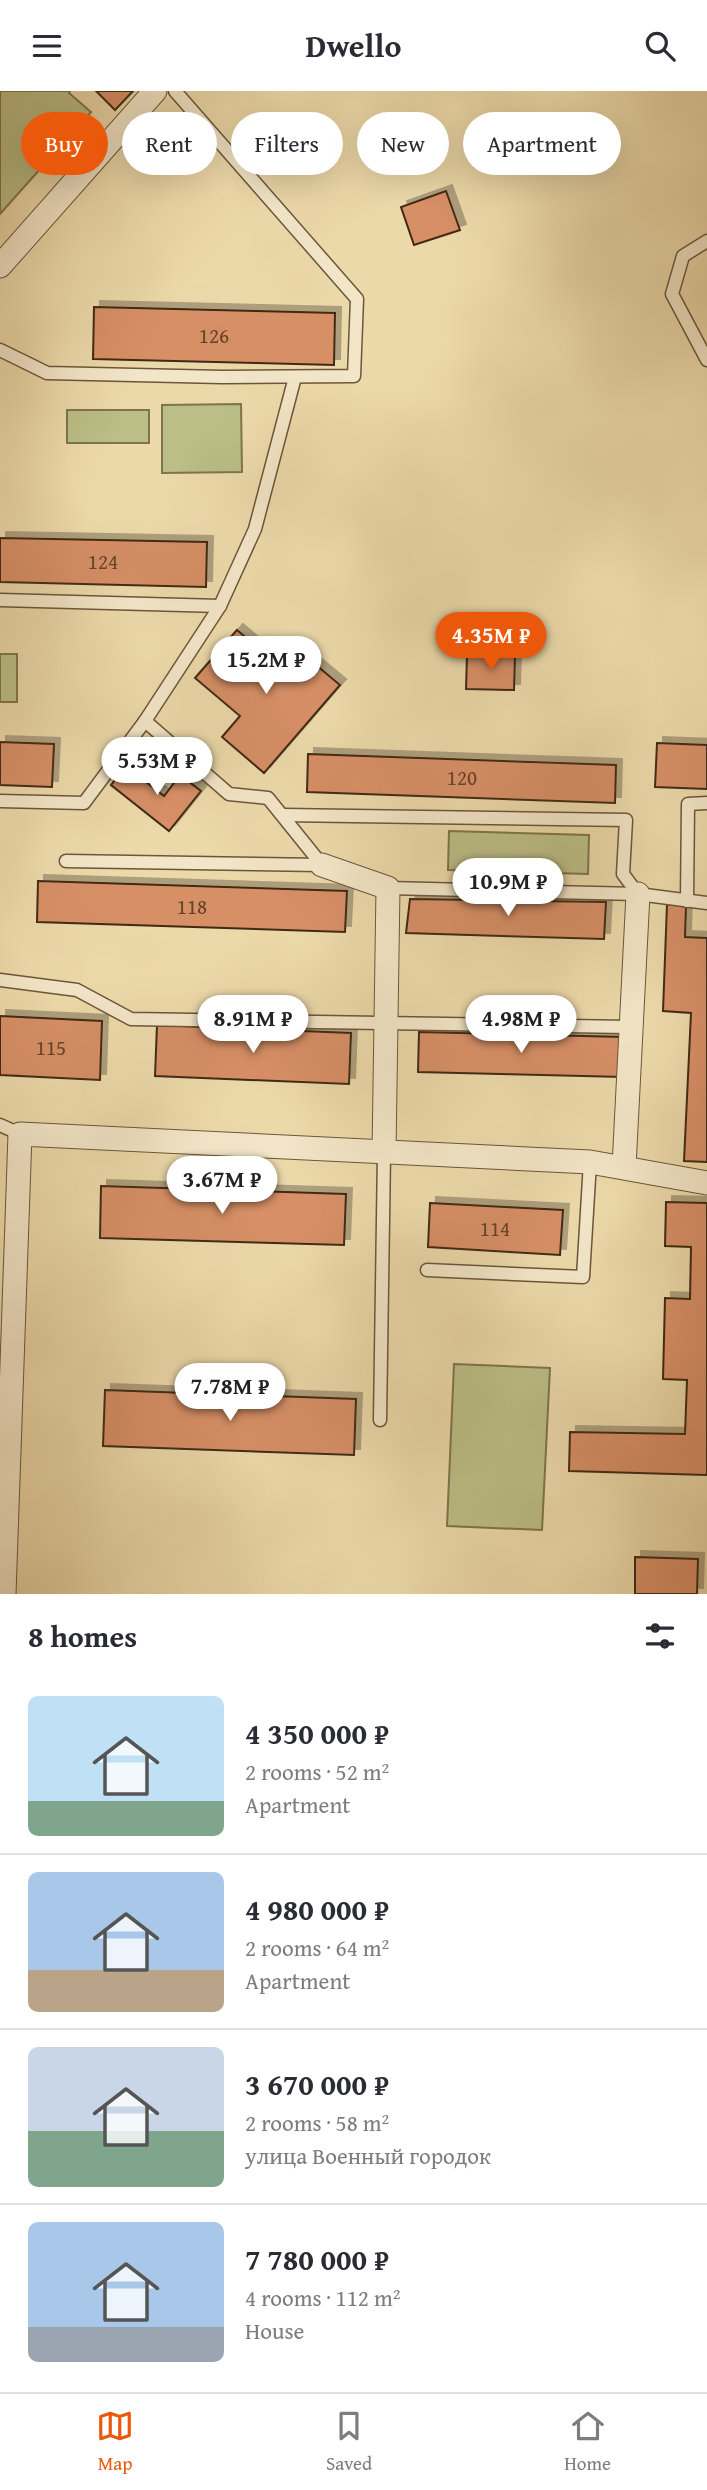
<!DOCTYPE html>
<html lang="en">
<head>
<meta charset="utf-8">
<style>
  :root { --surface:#fff; --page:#f7f7f7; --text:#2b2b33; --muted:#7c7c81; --line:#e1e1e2; --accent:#ea580c }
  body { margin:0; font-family:"Gentium Book Plus",serif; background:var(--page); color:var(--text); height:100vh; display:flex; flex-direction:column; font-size:26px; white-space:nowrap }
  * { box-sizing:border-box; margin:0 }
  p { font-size:23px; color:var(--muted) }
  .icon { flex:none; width:38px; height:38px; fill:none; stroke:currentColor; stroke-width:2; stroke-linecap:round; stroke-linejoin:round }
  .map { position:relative; height:1503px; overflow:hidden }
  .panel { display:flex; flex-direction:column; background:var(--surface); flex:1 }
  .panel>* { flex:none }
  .hud { position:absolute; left:21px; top:21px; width:665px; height:63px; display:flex; gap:14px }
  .price { position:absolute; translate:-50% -60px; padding:0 16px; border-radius:24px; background:#fff; color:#222; font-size:23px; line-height:46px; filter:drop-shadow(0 2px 4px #0008) }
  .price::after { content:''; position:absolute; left:50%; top:42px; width:21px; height:16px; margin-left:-10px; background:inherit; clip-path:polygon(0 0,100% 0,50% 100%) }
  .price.selected { background:var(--accent); color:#fff }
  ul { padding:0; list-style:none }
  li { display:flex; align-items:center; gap:21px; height:175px; padding:0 28px }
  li+li { border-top:2px solid var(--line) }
  li span { display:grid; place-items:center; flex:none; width:196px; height:140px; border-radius:10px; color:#555 }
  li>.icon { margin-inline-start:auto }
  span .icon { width:84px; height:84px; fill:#fffc; stroke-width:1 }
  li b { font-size:30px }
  h2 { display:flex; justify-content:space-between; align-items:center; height:84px; padding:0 28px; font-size:30px }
  .tag { padding:0 24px; border-radius:32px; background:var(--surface); box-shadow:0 7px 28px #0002; font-size:24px; line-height:63px }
  .tag.selected { background:var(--accent); color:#fff }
  header { display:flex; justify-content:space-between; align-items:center; height:91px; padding:0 28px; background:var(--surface); font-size:32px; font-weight:600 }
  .tab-bar { display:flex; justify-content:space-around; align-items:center; height:98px; border-top:2px solid var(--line); background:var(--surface); font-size:19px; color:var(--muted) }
  .tab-bar a { display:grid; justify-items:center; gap:4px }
  .tab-bar .selected { color:var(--accent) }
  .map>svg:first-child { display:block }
</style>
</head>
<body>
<header><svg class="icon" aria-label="menu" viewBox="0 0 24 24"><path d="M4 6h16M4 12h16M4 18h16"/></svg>Dwello<svg class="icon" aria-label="search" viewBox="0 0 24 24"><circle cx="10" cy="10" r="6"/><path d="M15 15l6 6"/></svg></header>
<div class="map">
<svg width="707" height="1503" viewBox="0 0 707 1503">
  <defs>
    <filter id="shadow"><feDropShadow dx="6" dy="-6" stdDeviation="0" flood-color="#0004"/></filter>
  </defs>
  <rect width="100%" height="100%" fill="#ecd9aa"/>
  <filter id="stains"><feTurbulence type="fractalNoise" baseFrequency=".00286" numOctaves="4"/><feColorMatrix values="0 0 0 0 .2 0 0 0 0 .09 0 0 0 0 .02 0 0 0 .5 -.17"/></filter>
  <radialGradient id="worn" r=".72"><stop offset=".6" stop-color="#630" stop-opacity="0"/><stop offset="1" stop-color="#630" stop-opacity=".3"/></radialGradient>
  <g fill="#bbbe86" stroke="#7e744d" stroke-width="2">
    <polygon points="0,0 70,0 69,2 91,21 0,123"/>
    <polygon points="241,313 242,381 162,382 162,314"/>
    <rect x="67" y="319" width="82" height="33"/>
    <rect x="0" y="563" width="17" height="48"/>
    <polygon points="449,740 589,744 588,783 448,779"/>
    <polygon points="454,1273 550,1277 542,1439 447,1435"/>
  </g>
  <g fill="#d78f66" stroke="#412a14" stroke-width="2" filter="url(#shadow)">
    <polygon points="96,0 133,0 115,19"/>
    <polygon points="446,100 460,139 414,154 401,116"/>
    <polygon points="94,216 335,222 334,274 93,268"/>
    <polygon points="0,447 207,451 206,496 0,491"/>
    <polygon points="237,539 276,572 292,554 340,594 264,682 222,646 240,625 195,587"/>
    <polygon points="467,563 515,564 514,599 466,598"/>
    <polygon points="0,651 54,653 52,696 0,694"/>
    <polygon points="657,652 707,654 707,698 655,696"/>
    <polygon points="141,654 158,666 142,688 126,675"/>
    <polygon points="308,663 616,674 615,712 307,701"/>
    <polygon points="126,675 164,705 180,684 201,700 169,740 111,694"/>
    <polygon points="38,790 347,800 345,841 37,831"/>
    <polygon points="410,808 606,811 604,848 406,842"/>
    <polygon points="667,813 686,814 685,846 707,847 707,1071 684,1070 691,922 663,920"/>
    <polygon points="0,925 102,930 100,989 0,984"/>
    <polygon points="157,934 351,942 349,993 155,985"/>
    <polygon points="419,941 624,946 623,986 418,981"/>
    <polygon points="101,1095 346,1103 344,1154 100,1147"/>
    <polygon points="666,1111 707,1112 707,1384 569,1380 570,1341 685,1343 687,1289 663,1288 665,1207 690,1208 691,1156 665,1155"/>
    <polygon points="430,1112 563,1119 560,1164 428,1156"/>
    <polygon points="105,1299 356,1308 354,1364 103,1355"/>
    <polygon points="635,1466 698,1468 697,1503 635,1503"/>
  </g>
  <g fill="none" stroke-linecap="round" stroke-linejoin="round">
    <g stroke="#6c563a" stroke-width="15">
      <g id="lane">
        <polyline points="707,150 683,165 672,203 707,269"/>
        <polyline points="0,259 47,282 222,286 354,285 357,208 175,0"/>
        <polyline points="0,509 220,515"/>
        <polyline points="145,630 229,703 268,707 322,774"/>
        <polyline points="0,710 84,712 145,630 220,515 255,438 295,286"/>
        <polyline points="283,724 626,729 623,783 638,803"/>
        <polyline points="66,770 322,774"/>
        <polyline points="388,797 638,803 707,812"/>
        <polyline points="687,810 688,713 707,712"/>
        <polyline points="0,889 77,899 131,928 629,936"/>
        <polyline points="0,1034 20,1043"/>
        <polyline points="427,1179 583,1186 590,1071"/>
        <polyline points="380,1329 384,1062"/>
      </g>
    </g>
    <g stroke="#6c563a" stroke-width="25">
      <g id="street">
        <polyline points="0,175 155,0"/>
        <polyline points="322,774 388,797 384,1062"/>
        <polyline points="624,1076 638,803"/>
        <polyline points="4,1503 20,1043 590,1071 707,1092"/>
      </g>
    </g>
    <use href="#lane" stroke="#f3e6c8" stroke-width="12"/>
    <use href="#street" stroke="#f3e6c8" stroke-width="23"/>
  </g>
  <g text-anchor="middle" stroke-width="5" stroke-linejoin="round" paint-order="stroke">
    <g font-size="21" fill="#664328">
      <text x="214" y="252">126</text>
      <text x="103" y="478">124</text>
      <text x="462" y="694">120</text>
      <text x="192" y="823">118</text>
      <text x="51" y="964">115</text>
      <text x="495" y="1145">114</text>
    </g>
  </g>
  <rect width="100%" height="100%" filter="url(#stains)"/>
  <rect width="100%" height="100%" fill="url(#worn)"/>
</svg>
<b class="price selected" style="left:491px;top:581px">4.35M ₽</b>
<b class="price" style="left:266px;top:605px">15.2M ₽</b>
<b class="price" style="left:157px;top:706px">5.53M ₽</b>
<b class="price" style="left:508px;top:827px">10.9M ₽</b>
<b class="price" style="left:253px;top:964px">8.91M ₽</b>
<b class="price" style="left:521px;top:964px">4.98M ₽</b>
<b class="price" style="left:222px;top:1125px">3.67M ₽</b>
<b class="price" style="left:230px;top:1332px">7.78M ₽</b>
<div class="hud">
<a class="tag selected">Buy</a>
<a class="tag">Rent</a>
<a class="tag">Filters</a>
<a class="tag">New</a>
<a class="tag">Apartment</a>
</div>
</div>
<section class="panel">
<h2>8 homes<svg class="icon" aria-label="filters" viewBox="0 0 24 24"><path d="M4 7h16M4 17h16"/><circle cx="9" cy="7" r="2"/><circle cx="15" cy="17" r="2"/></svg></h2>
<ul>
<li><span style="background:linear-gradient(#bfe0f5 75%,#7fa58c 0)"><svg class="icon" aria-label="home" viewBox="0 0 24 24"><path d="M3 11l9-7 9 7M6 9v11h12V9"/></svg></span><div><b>4 350 000 ₽</b><p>2 rooms · 52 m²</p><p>Apartment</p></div></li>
<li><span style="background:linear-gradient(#a9c7e8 70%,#b9a48a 0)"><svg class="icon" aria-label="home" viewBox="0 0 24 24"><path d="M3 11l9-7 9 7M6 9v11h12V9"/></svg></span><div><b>4 980 000 ₽</b><p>2 rooms · 64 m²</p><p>Apartment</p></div></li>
<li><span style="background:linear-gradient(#c9d6e8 60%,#7fa58c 0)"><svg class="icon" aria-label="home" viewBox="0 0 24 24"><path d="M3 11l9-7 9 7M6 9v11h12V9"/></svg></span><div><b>3 670 000 ₽</b><p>2 rooms · 58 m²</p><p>улица Военный городок</p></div></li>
<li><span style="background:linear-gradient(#a9c7e8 75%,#9aa5b1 0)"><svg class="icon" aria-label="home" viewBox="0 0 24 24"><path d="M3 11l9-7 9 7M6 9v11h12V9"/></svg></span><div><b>7 780 000 ₽</b><p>4 rooms · 112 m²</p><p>House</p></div></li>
</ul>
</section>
<nav class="tab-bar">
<a class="selected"><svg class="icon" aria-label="map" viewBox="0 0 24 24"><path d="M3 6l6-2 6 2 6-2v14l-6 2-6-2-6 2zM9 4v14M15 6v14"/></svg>Map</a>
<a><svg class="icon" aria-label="saved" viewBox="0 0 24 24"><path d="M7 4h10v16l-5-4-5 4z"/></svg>Saved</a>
<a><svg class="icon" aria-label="home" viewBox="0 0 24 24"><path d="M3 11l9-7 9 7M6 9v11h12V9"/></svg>Home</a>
</nav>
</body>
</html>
